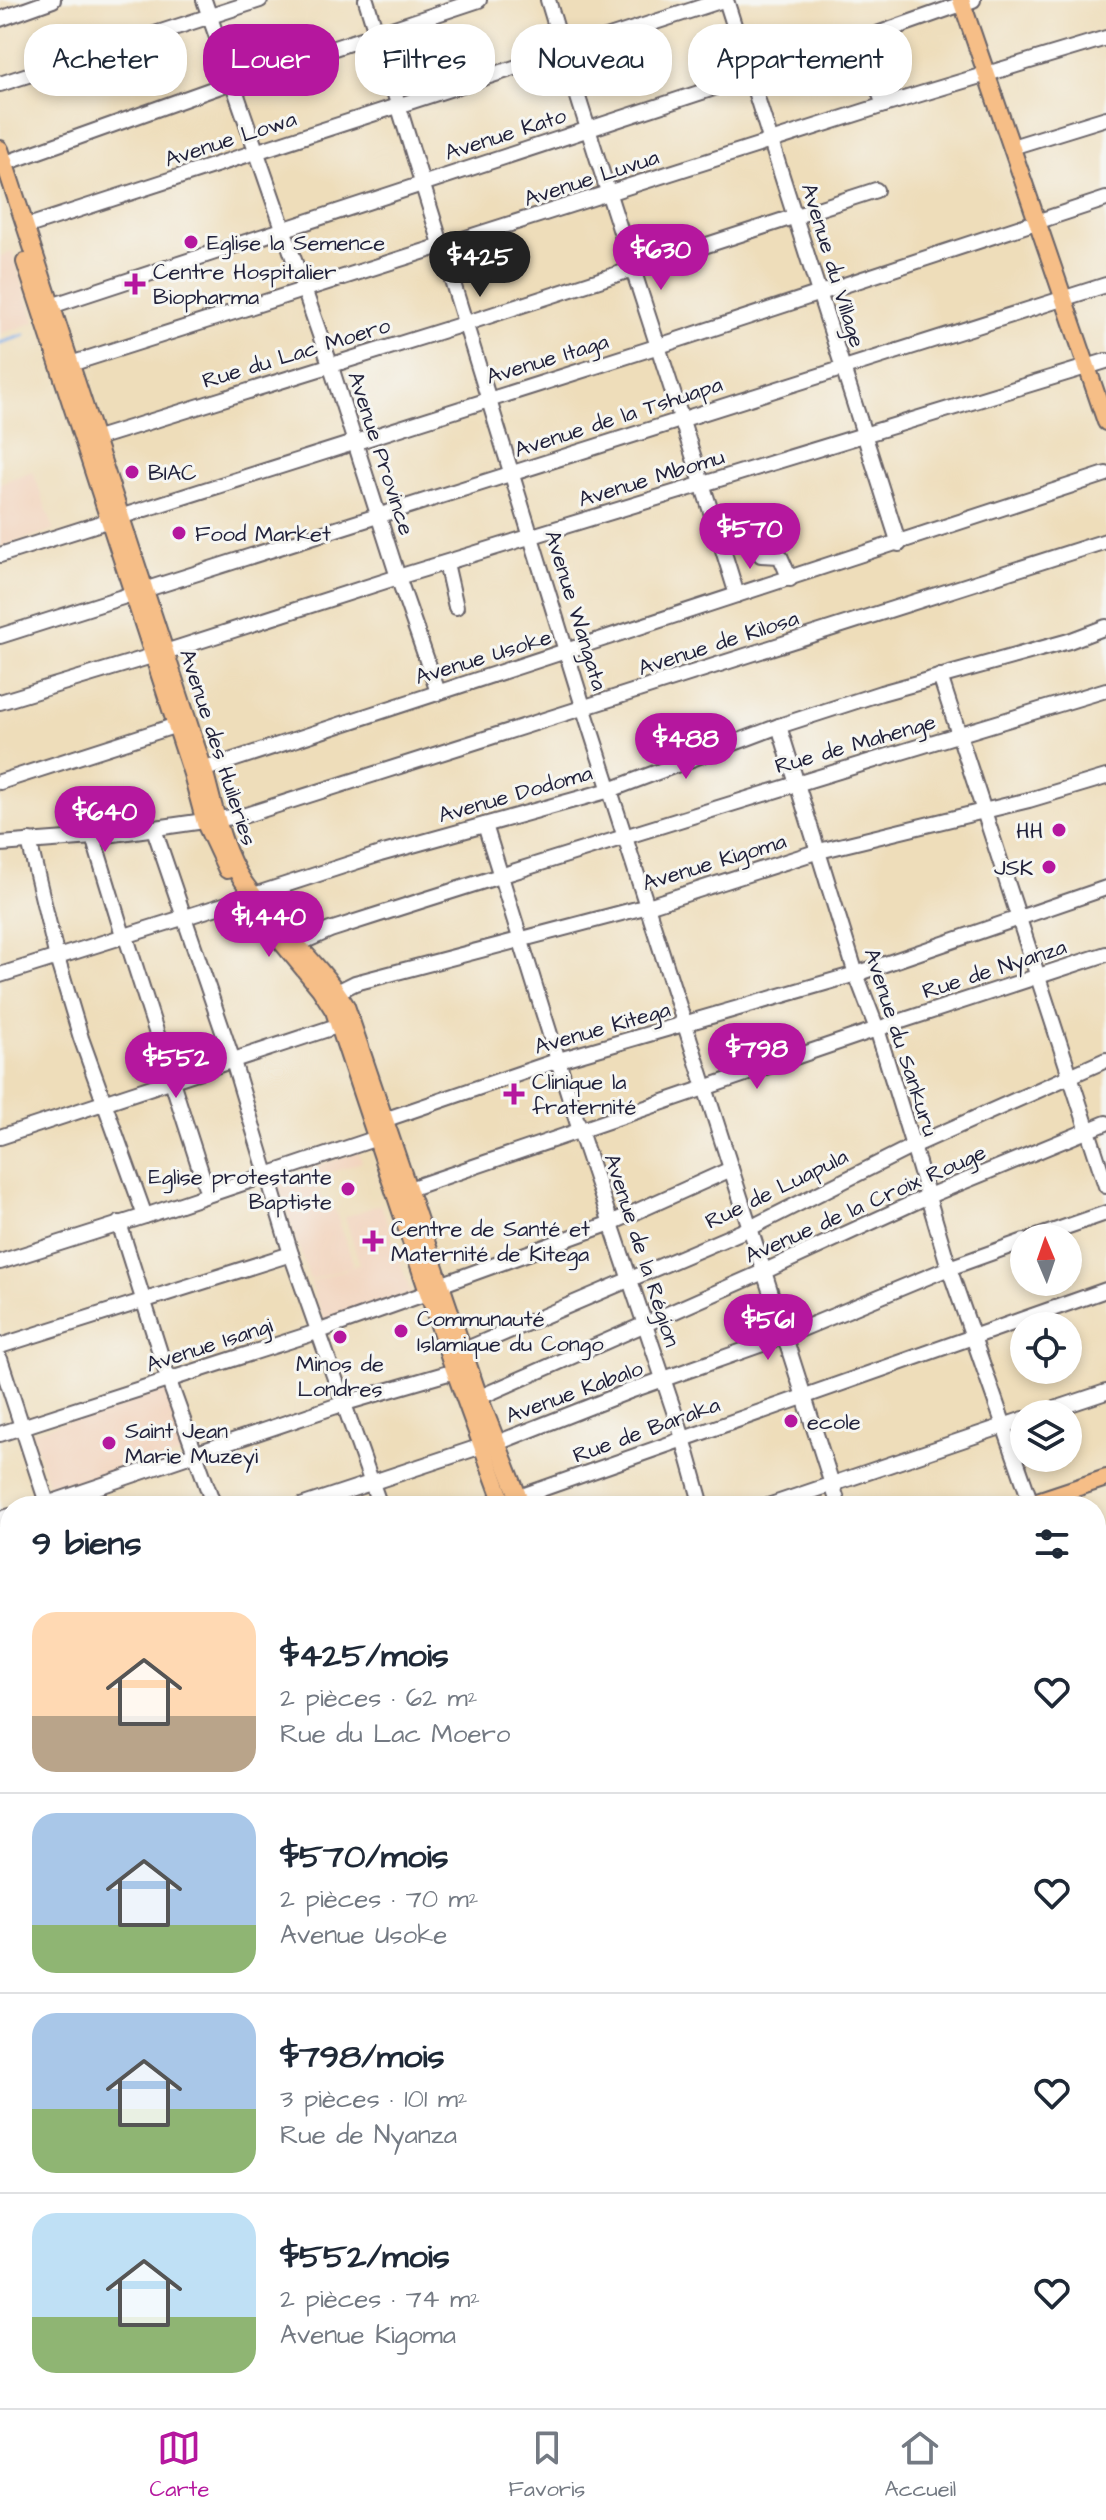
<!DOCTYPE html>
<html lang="fr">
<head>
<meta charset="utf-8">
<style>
  :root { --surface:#fff; --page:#f2f2f3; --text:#1f2937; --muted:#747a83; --line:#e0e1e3; --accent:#b5179e }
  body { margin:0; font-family:"Architects Daughter",sans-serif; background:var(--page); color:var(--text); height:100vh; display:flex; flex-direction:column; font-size:30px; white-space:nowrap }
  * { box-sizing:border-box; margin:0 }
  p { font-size:26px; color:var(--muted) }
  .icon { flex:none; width:44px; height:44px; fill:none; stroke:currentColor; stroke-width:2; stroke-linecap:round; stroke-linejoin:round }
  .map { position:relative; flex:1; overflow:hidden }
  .side { position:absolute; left:0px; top:1496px; width:1106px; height:912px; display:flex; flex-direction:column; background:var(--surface); border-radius:32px 32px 0 0; box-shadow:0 4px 12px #0003 }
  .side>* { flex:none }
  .guide { position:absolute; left:24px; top:24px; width:1058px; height:72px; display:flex; gap:16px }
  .needle { width:52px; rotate:358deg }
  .buttons { position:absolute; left:1010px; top:1224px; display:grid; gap:16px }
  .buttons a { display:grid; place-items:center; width:72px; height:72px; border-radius:50%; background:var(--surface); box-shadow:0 4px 12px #0003; font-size:40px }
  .price { position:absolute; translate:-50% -68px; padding:0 18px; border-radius:28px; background:var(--accent); color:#fff; font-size:26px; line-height:52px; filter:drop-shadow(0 2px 4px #0008) }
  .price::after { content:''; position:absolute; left:50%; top:48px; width:24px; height:18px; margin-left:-12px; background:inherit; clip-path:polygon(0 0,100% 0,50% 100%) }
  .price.on { background:#222; color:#fff }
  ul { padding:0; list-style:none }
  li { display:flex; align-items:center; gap:24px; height:200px; padding:0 32px }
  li+li { border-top:2px solid var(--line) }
  li span { display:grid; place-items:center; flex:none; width:224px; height:160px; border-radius:24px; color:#555 }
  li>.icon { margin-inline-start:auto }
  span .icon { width:96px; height:96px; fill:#fffc; stroke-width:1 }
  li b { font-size:34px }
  h2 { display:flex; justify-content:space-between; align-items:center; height:96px; padding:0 32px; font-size:34px }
  .pill { padding:0 28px; border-radius:32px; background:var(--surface); box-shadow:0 4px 12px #0003; font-size:28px; line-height:72px }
  .pill.on { background:var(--accent); color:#fff }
  .dock { display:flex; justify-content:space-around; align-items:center; height:112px; border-top:2px solid var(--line); background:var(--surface); font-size:22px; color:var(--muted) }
  .dock a { display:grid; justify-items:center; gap:4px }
  .dock .on { color:var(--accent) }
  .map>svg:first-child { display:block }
</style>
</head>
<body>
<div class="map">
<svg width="1106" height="2408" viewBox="0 0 1106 2408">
  <rect width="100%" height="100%" fill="#f6f6f2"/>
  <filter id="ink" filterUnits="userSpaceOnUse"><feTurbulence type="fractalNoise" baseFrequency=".0125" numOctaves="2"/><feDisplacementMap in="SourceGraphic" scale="16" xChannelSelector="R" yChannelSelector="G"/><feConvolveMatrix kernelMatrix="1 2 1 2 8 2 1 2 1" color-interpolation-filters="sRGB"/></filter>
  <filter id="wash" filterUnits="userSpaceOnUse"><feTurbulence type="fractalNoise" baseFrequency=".006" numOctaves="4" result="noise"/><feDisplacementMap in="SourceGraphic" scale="32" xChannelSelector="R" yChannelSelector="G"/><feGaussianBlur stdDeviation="1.8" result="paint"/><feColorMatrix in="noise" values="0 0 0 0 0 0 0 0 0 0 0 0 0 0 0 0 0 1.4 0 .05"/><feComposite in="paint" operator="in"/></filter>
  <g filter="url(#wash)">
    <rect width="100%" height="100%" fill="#eeddba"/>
    <g fill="#f2d4be">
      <polygon points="12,252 35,322 0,334 0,256"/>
      <polygon points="33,471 54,530 0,547 0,483"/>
      <polygon points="358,1152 362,1162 315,1178 326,1210 334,1208 354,1265 310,1280 276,1180"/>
      <polygon points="381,1204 411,1294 324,1322 310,1282 360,1264 345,1217"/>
      <polygon points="167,1389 186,1453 51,1495 32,1432"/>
      <polygon points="10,1788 10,1864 1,1867 0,1792"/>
    </g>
    <polygon fill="#88c77e" stroke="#55745c" stroke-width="2" points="1096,2369 1106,2391 1106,2408 1048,2408 1060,2398 1096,2398"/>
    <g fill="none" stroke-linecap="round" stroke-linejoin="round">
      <polyline stroke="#7dade8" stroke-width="3" points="0,343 25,335"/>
    </g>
  </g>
  <g filter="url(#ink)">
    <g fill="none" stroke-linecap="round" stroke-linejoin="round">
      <g stroke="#696367" stroke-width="18">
        <g id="minor">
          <polyline points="204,0 330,364 398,577 438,692"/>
          <polyline points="366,0 582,703 839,1506"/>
          <path d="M548 0C608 199 676 396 737 595"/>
          <polyline points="726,0 899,544"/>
          <polyline points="0,19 53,0"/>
          <polyline points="860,40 884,105"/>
          <polyline points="0,84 260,0"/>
          <polyline points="1012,147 1106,118"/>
          <polyline points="0,165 232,82 479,0"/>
          <polyline points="25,227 723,0"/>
          <polyline points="51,306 860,40 973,0"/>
          <polyline points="61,367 884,105 1106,38"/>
          <polyline points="94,439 467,323 876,190"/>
          <polyline points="756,539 761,555 780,556 790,579"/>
          <polyline points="0,555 659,346 1106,199"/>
          <polyline points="446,563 456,607"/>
          <polyline points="144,590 1106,285"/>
          <polyline points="0,636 132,594"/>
          <polyline points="165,652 398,577 1106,361"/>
          <polyline points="940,676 1106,1186"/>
          <polyline points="0,702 152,656"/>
          <polyline points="779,726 856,974 877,1029 913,1146 949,1268 1032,1506"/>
          <polyline points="196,772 1106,474"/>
          <polyline points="0,782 174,726"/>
          <polyline points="485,825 580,1131 683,1438 702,1506"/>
          <polyline points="154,829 233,1061 291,1254 380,1506"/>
          <polyline points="93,837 123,935"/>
          <polyline points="29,841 57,958 81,1038 145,1216"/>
          <polyline points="0,844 93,837 246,815 1106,541"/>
          <polyline points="254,895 380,854 610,790 779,726 881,693 1069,641 1106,627"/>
          <polyline points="125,934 208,1194"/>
          <path d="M298 944 330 930C588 847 847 768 1106 690"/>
          <polyline points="0,975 246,898"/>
          <polyline points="337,992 355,983 648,906 819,851 1029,800 1106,777"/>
          <polyline points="384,1120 559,1060 856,974 1106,888"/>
          <polyline points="0,1137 349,1022"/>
          <polyline points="400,1192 877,1029 1106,954"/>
          <polyline points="119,1223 169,1381 214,1506"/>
          <polyline points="1034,1238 1106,1213"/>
          <polyline points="0,1262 145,1216 377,1138"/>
          <polyline points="440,1285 611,1223 731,1169"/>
          <polyline points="0,1346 291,1254"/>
          <polyline points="462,1351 750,1228 913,1146 1106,1060"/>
          <polyline points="0,1359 48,1506"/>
          <polyline points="471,1401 763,1272 926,1197 1106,1123"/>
          <polyline points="1040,1414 1106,1392"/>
          <polyline points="0,1434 317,1332 430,1292"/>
          <polyline points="497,1443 627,1392 785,1336 949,1268 1024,1241"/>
          <polyline points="519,1497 1106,1290"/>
          <polyline points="41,1506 345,1403 455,1371"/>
          <polyline points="301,1506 482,1446"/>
          <polyline points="768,1506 1024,1419"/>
          <polyline points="0,1519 10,1516"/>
          <polyline points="0,1605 10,1602"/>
          <polyline points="1096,1648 1106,1645"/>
          <polyline points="0,1688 10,1685"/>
          <polyline points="1096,1703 1106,1738"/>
          <polyline points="0,1779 10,1776"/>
          <polyline points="1096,1829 1106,1826"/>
          <polyline points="0,1871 10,1867"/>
          <polyline points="0,1887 10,1914"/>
          <polyline points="1096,1911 1106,1907"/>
          <polyline points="1096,1982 1106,1979"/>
          <polyline points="0,2040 10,2037"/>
          <polyline points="1096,2071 1106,2067"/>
          <polyline points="0,2133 10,2129"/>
          <polyline points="1096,2133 1106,2130"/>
          <polyline points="1096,2230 1106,2226"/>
          <polyline points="0,2233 10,2230"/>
          <polyline points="1096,2273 1106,2306"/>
          <polyline points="0,2331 10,2328"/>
          <polyline points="0,2369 13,2408"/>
          <polyline points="354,2398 357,2408"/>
          <polyline points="996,2398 999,2408"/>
          <polyline points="807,2406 832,2398"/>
          <polyline points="26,2408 58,2398"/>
          <polyline points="266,2408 297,2398"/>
        </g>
      </g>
      <g stroke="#696367" stroke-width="20">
        <g id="major">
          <polyline points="961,0 1106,422"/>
          <path d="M0 149 204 770C214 806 222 850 243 881 274 926 318 960 346 1006L479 1397 522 1506"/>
          <polyline points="25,262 192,774 205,823 227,870"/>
          <polyline points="274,933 320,989 334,1011 450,1358 504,1506"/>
          <polyline points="1022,1506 1106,1478"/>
          <polyline points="0,1943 10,1940"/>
          <polyline points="804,2398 807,2408"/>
        </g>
      </g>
      <use href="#minor" stroke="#fff" stroke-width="14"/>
      <use href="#major" stroke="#f6be87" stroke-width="16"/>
    </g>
  </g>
  <g fill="#b5179e" stroke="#f6f6f2" stroke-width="3">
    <circle cx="191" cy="242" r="8"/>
    <path d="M131 272h8v8h8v8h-8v8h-8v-8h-8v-8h8z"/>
    <circle cx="132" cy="472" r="8"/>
    <circle cx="179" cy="533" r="8"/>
    <circle cx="1059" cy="830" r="8"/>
    <circle cx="1049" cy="867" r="8"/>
    <path d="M510 1082h8v8h8v8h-8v8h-8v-8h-8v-8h8z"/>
    <circle cx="348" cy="1189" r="8"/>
    <path d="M369 1229h8v8h8v8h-8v8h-8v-8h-8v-8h8z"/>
    <circle cx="401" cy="1331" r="8"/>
    <circle cx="340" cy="1337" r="8"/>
    <circle cx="791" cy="1421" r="8"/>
    <circle cx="109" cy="1443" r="8"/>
  </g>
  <g text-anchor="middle" stroke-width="6" stroke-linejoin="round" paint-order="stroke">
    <g font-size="22" fill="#22223b" stroke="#f6f6f2">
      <text transform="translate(505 133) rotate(-18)" y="8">Avenue Kato</text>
      <text transform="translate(230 138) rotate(-18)" y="8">Avenue Lowa</text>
      <text transform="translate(591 177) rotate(-18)" y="8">Avenue Luvua</text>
      <text transform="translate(834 265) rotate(73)" y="8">Avenue du Village</text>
      <text transform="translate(296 352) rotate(-17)" y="8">Rue du Lac Moero</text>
      <text transform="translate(547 358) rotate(-17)" y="8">Avenue Itaga</text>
      <text transform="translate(618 416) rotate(-18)" y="8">Avenue de la Tshuapa</text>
      <text transform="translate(382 453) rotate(72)" y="8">Avenue Province</text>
      <text transform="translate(651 477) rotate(-17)" y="8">Avenue Mbomu</text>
      <text transform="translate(577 610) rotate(73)" y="8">Avenue Wangata</text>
      <text transform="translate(718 642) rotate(-18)" y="8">Avenue de Kilosa</text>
      <text transform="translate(483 656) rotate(-17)" y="8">Avenue Usoke</text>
      <text transform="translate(855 743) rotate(-16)" y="8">Rue de Mahenge</text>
      <text transform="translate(219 747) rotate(72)" y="8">Avenue des Huileries</text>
      <text transform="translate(515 793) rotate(-16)" y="8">Avenue Dodoma</text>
      <text transform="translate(714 861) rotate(-17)" y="8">Avenue Kigoma</text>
      <text transform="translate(994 968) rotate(-18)" y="8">Rue de Nyanza</text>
      <text transform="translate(602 1027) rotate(-16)" y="8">Avenue Kitega</text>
      <text transform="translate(902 1042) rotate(72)" y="8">Avenue du Sankuru</text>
      <text transform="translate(776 1188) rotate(-26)" y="8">Rue de Luapula</text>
      <text transform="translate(865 1203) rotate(-24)" y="8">Avenue de la Croix Rouge</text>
      <text transform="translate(643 1250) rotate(72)" y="8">Avenue de la Région</text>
      <text transform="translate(209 1344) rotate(-18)" y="8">Avenue Isangi</text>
      <text transform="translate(574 1391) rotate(-20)" y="8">Avenue Kabalo</text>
      <text transform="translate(646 1429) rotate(-20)" y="8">Rue de Baraka</text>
    </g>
    <g font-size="22" fill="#22223b" stroke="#f6f6f2" text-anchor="start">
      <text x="207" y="250">Eglise la Semence</text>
      <text x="153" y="279">Centre Hospitalier<tspan x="153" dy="25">Biopharma</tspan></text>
      <text x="148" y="480">BIAC</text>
      <text x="195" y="541">Food Market</text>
      <text x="1043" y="838" text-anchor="end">HH</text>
      <text x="1033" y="875" text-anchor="end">JSK</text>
      <text x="532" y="1089">Clinique la<tspan x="532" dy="25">fraternité</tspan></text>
      <text x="332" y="1184" text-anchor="end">Eglise protestante<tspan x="332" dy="25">Baptiste</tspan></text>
      <text x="391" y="1236">Centre de Santé et<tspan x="391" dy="25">Maternité de Kitega</tspan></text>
      <text x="417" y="1326">Communauté<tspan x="417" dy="25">Islamique du Congo</tspan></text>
      <text x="340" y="1371" text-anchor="middle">Minos de<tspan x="340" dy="25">Londres</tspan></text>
      <text x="807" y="1429">ecole</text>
      <text x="125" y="1438">Saint Jean<tspan x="125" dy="25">Marie Muzeyi</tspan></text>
    </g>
  </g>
</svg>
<div class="buttons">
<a><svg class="needle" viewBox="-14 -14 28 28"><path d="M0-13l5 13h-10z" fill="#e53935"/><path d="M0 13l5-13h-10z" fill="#747a83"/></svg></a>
<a><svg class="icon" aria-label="locate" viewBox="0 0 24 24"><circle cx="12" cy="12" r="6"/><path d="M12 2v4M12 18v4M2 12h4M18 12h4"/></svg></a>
<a><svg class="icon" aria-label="layers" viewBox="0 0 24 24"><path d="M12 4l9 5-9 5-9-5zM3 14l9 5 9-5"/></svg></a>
</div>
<b class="price" style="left:661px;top:292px">$630</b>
<b class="price on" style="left:480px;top:299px">$425</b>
<b class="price" style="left:750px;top:571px">$570</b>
<b class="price" style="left:686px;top:781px">$488</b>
<b class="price" style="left:105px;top:854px">$640</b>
<b class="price" style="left:269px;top:959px">$1,440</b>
<b class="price" style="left:757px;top:1091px">$798</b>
<b class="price" style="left:176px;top:1100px">$552</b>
<b class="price" style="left:768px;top:1362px">$561</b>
<div class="guide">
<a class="pill">Acheter</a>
<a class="pill on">Louer</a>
<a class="pill">Filtres</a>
<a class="pill">Nouveau</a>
<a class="pill">Appartement</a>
</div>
<section class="side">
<h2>9 biens<svg class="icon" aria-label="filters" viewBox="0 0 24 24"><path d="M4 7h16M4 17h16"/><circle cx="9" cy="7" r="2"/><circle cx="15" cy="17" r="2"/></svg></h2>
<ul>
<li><span style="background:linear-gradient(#ffd9b3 65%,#b9a48a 0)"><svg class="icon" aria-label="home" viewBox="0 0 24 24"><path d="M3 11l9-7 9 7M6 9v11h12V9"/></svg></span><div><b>$425/mois</b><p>2 pièces · 62 m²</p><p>Rue du Lac Moero</p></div><svg class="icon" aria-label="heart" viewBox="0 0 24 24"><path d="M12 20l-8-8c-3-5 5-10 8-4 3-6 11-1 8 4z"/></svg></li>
<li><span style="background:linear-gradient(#a9c7e8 70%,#8fb573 0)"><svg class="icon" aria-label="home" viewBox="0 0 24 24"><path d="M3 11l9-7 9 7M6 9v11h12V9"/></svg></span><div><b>$570/mois</b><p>2 pièces · 70 m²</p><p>Avenue Usoke</p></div><svg class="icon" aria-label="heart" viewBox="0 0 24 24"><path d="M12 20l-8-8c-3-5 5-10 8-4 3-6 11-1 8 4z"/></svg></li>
<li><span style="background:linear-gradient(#a9c7e8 60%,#8fb573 0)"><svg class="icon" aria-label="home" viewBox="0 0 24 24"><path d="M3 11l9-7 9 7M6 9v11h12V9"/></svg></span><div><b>$798/mois</b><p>3 pièces · 101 m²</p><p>Rue de Nyanza</p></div><svg class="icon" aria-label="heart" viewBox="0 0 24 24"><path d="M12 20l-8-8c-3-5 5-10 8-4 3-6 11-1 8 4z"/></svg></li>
<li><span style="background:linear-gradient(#bfe0f5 65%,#8fb573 0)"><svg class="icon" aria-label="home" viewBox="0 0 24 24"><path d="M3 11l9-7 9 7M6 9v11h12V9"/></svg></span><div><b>$552/mois</b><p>2 pièces · 74 m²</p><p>Avenue Kigoma</p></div><svg class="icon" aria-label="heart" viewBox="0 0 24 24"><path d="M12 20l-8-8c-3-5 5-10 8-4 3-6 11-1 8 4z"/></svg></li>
</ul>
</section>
</div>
<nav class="dock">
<a class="on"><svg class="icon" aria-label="map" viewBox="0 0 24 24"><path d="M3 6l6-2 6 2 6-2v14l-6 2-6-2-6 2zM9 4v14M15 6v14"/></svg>Carte</a>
<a><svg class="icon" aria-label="saved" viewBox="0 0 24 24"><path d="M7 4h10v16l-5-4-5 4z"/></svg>Favoris</a>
<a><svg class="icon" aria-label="home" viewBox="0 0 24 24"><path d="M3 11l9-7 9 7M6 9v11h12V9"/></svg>Accueil</a>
</nav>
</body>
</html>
